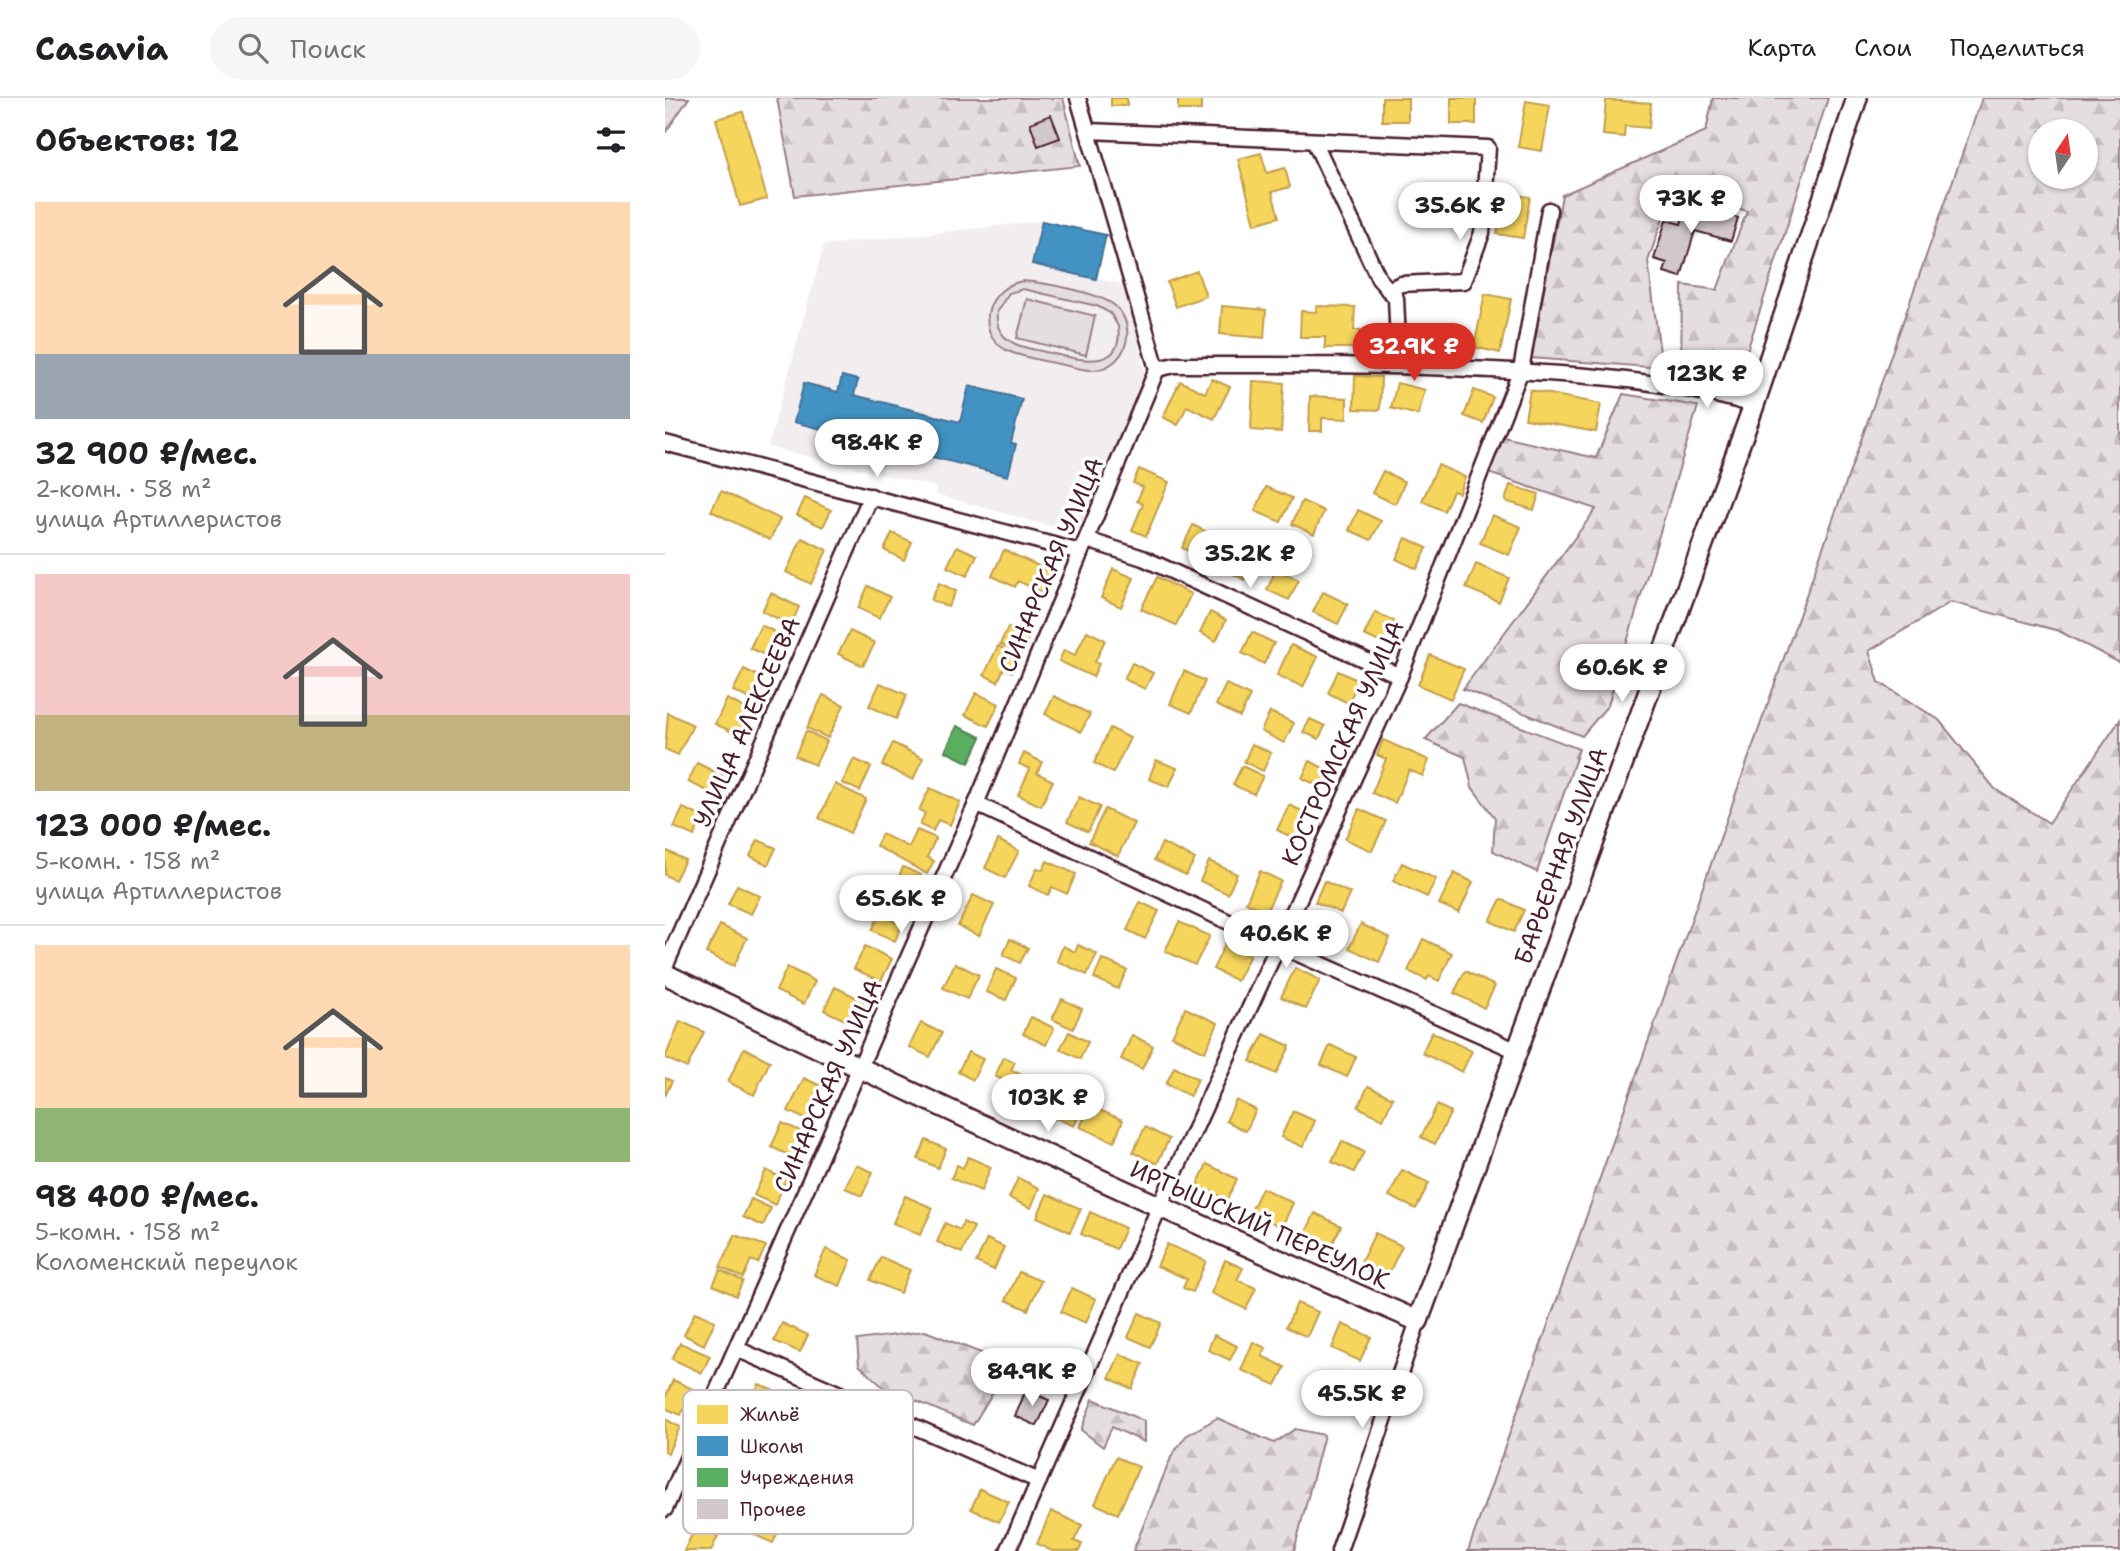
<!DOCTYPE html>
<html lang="ru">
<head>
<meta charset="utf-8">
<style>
  :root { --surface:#fff; --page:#f6f6f6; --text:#202124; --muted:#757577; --line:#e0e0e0; --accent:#d93025 }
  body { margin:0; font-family:"Shantell Sans",sans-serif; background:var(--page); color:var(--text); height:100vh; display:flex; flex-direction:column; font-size:26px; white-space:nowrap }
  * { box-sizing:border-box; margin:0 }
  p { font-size:23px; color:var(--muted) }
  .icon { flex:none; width:38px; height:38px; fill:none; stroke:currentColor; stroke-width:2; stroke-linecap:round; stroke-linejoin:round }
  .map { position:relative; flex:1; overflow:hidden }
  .drawer { display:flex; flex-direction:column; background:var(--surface); width:665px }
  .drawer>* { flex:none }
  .needle { width:46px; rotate:13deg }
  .controls { position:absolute; left:1363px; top:21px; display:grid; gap:14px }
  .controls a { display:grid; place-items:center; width:70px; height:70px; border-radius:50%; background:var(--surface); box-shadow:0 2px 5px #0004; font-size:35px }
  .price { position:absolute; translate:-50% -60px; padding:0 16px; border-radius:24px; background:#fff; color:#222; font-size:23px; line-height:46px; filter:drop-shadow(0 2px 4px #0008) }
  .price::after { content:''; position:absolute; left:50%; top:42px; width:21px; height:16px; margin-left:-10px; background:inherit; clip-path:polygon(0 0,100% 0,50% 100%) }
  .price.active { background:var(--accent); color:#fff }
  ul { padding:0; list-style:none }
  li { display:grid; align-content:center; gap:14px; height:371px; padding:0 35px }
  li+li { border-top:2px solid var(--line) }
  li span { display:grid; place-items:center; height:217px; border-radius:0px; color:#555 }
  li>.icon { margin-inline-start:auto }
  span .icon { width:126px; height:126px; fill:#fffc; stroke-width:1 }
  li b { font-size:30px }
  h2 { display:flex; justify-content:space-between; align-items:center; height:84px; padding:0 35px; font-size:30px }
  header { display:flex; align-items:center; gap:42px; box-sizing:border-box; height:98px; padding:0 35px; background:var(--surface); border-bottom:2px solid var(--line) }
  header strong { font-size:33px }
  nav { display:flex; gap:38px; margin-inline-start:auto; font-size:24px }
  .search { width:490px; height:63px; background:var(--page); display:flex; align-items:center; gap:18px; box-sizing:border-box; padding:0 24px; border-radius:38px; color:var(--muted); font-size:26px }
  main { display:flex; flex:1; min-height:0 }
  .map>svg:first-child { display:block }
</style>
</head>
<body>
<header>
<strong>Casavia</strong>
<div class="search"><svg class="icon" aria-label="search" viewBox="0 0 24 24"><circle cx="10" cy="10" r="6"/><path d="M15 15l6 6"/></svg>Поиск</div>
<nav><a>Карта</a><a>Слои</a><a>Поделиться</a></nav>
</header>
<main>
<section class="drawer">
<h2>Объектов: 12<svg class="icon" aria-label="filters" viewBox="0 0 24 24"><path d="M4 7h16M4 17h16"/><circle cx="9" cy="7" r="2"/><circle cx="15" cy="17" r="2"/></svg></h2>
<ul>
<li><span style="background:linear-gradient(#ffd9b3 70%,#9aa5b1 0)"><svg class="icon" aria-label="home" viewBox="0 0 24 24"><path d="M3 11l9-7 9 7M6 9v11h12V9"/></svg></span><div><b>32 900 ₽/мес.</b><p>2-комн. · 58 m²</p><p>улица Артиллеристов</p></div></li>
<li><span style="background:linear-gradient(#f6c9c9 65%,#c2b280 0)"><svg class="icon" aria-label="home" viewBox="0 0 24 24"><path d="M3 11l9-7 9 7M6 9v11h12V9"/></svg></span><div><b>123 000 ₽/мес.</b><p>5-комн. · 158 m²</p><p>улица Артиллеристов</p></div></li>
<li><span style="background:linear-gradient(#ffd9b3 75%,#8fb573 0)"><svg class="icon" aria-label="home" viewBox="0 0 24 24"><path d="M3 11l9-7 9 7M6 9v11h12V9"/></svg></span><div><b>98 400 ₽/мес.</b><p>5-комн. · 158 m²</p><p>Коломенский переулок</p></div></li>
</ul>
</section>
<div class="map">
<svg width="1455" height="1453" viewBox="0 0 1455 1453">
  <defs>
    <pattern id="forest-firs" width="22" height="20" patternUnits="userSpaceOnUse" patternTransform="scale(1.75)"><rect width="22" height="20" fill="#e5dee0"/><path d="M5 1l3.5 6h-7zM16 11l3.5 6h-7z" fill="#c6bec0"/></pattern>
  </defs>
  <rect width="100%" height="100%" fill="#fff"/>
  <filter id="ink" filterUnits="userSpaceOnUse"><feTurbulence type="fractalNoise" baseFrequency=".0143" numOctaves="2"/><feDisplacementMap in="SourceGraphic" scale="14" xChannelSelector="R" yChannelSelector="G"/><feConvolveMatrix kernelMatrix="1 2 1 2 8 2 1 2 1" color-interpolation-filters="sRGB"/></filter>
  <g filter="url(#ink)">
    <polygon fill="#f2eeef" points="377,123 367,166 461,187 480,277 413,436 270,396 271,389 103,349 159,147"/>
    <g fill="#e5dee0" stroke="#987e86" stroke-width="2" fill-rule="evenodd">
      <polygon points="0,0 24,0 0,35"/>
      <path d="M358 183C380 185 434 194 450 208 472 227 463 264 435 271 424 274 413 270 403 268 384 263 359 261 341 252 307 232 324 188 358 183ZM358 191 432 208 445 215 453 228C460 275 412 261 385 255 370 251 350 250 339 238 332 231 331 222 332 213L344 195Z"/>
      <polygon points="362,201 430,218 421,257 352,240"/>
    </g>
    <g fill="url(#forest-firs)" stroke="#987e86" stroke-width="2" fill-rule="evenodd">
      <polygon points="112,0 398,0 415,68 130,98"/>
      <polygon points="1048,0 1163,0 1074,278 1016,273 1017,187 1052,192 1082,113 1008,91 983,163 997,270 866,260 897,97 1041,33"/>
      <path d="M1317 0H1455V565L1394 533 1286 504 1204 553 1214 584 1274 622 1330 691 1384 725 1455 622V1453H803ZM1376 33H1421V79H1376Z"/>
      <polygon points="958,296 1033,308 943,607 917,638 798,591 931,411 823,375 838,339 931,360"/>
      <polygon points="793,605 914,651 872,774 828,753 830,720 807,689 800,659 760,642"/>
      <polygon points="260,1233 349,1268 372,1258 396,1271 378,1288 335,1283 308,1327 218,1289 194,1267 192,1242"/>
      <polygon points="428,1301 479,1323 479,1344 447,1329 438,1349 416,1332"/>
      <polygon points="552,1320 609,1345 630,1331 659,1337 629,1453 468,1453 507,1357 521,1338"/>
    </g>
    <g fill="#f6d55c" stroke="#c29e4d" stroke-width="2">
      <rect x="446" y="0" width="16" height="8"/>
      <rect x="513" y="0" width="23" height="12"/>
      <rect x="717" y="0" width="26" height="23"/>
      <rect x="786" y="0" width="25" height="26"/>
      <polygon points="941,2 986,5 984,30 960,28 959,39 938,37"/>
      <polygon points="861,3 885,7 877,53 853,49"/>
      <polygon points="78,14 102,101 75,108 51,21"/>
      <polygon points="596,55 602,75 620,70 625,89 607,94 614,119 590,126 573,61"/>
      <polygon points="839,95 865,99 858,140 832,136"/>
      <polygon points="532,173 541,198 511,209 502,184"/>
      <polygon points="820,196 846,201 835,255 809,249"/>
      <polygon points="557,208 601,212 599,240 555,236"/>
      <polygon points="651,208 690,209 689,232 696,232 696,250 660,250 660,239 635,239 636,213 651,214"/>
      <polygon points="690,278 716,279 715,312 689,311"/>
      <polygon points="547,281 565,289 549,321 522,308 513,327 498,319 515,283 540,295"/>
      <polygon points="588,283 619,285 616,334 586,332"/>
      <polygon points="732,285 760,292 753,317 726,310"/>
      <polygon points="809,292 828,299 818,325 799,318"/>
      <polygon points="865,292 936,306 931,334 860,321"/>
      <polygon points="645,298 682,300 682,321 657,320 657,333 644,333"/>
      <polygon points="773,367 800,379 794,395 788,393 779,413 757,403"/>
      <polygon points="474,371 504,384 481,438 467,432 478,406 472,403 478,389 468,385"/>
      <polygon points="718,373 740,384 730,406 707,395"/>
      <polygon points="845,387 874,396 869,412 840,403"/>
      <polygon points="601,389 627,400 616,424 590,413"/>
      <polygon points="56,393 115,421 105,442 46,413"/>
      <polygon points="140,400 166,412 158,429 132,417"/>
      <polygon points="637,403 659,413 649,436 627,426"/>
      <polygon points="693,412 716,423 706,442 684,432"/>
      <polygon points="827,417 856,429 844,457 815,445"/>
      <polygon points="528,427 555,441 544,463 517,450"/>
      <polygon points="227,435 247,444 239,462 219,452"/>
      <polygon points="137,440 162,452 146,486 121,474"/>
      <polygon points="741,440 762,450 752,471 731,461"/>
      <polygon points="292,448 312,457 302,478 282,469"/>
      <polygon points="339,452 389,475 379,495 353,483 350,489 327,478"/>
      <polygon points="572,453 590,462 580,482 563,473"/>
      <polygon points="811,466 844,480 834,504 801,490"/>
      <polygon points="448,471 469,480 456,509 436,500"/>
      <polygon points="611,471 634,482 624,502 602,492"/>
      <polygon points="492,479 526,496 511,527 476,511"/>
      <polygon points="274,485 291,493 283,509 266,502"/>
      <polygon points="203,488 225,499 214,520 193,510"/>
      <polygon points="658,494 683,506 673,526 648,514"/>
      <polygon points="106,495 134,509 126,527 97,513"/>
      <polygon points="545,514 561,522 551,543 535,535"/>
      <polygon points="710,514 729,523 718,546 699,537"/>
      <polygon points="96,527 118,538 107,561 85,550"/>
      <polygon points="343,529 364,538 356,556 335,546"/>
      <polygon points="185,533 210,545 198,568 173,556"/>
      <polygon points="422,533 440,542 430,564 434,566 428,579 394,563 399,552 410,557"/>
      <polygon points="587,534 609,545 599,566 577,555"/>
      <polygon points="626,547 653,559 638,589 612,577"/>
      <polygon points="333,548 354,558 347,574 339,570 333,584 319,577"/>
      <polygon points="765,557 799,571 786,601 753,587"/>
      <polygon points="467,565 488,575 480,591 459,581"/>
      <polygon points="79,571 99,581 89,603 68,593"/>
      <polygon points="519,573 540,583 526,615 505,606"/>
      <polygon points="673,573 694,583 683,605 663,595"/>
      <polygon points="215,585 242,597 231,621 204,608"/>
      <polygon points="561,586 585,598 575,619 551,607"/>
      <polygon points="311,595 334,606 323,628 300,617"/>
      <polygon points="158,597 179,607 163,640 142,630"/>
      <polygon points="389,598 425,616 416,634 380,616"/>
      <polygon points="62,601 88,614 76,638 50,626"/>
      <polygon points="605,614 629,625 619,645 596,633"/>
      <polygon points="3,615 28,627 13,657 0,651"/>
      <polygon points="645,621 660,628 654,641 638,634"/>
      <polygon points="445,630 465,640 448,675 429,665"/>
      <polygon points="141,633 162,643 150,667 130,658"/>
      <polygon points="718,642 764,662 758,678 744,672 730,705 707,695 721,661 712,657"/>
      <polygon points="228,645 258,660 248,682 217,667"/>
      <polygon points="587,646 606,655 598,673 579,664"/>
      <polygon points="359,655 377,664 372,675 388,683 376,708 353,697 365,671 354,666"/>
      <polygon points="189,661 206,669 195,693 177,685"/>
      <polygon points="491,662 512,670 504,689 484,681"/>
      <polygon points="645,663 664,673 656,689 637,680"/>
      <polygon points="32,665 58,678 49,696 23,684"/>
      <polygon points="577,668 598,678 589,696 568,687"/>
      <polygon points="170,686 201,701 185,735 154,720"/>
      <polygon points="265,690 295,704 285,727 273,722 268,733 255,727 260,715 254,712"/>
      <polygon points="414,699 435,709 423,734 402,724"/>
      <polygon points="624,707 644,716 632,742 612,732"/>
      <polygon points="18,710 38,719 29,738 9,729"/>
      <polygon points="440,711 469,725 453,758 424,744"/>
      <polygon points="694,711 721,723 707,753 680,741"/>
      <polygon points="252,732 271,740 262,759 269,763 262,776 211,748 217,736 244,749"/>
      <polygon points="93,742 111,750 103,767 85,758"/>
      <polygon points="333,742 354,753 340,780 320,770"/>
      <polygon points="497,745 530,761 521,777 489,762"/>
      <polygon points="0,752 20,762 10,782 0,777"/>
      <polygon points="382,763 411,776 402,796 387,789 383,797 364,788 372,770 378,772"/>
      <polygon points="544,763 572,776 563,796 535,783"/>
      <polygon points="737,765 771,781 762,799 728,783"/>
      <polygon points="238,769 256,777 247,795 230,787"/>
      <polygon points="595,773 616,783 601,814 581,804"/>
      <polygon points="789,775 808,784 794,815 774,806"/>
      <polygon points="659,783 685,795 676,815 650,804"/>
      <polygon points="72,787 95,798 86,816 63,806"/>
      <polygon points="308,797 329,807 314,838 293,828"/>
      <polygon points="836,801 859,812 849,834 825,823"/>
      <polygon points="475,804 494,813 480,841 462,832"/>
      <polygon points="651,815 672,825 666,839 644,829"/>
      <polygon points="215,816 237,827 230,843 207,832"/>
      <polygon points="514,824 545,838 530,867 500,853"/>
      <polygon points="696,826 725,840 714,864 684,850"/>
      <polygon points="55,827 82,840 69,868 41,855"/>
      <polygon points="345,841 363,850 355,865 338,857"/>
      <polygon points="758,841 787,855 774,883 764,878 762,882 743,873"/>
      <polygon points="560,846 585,857 572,883 548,871"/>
      <polygon points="413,847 432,856 422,877 392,863 398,848 410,854"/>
      <polygon points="200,848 227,861 216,883 189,871"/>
      <polygon points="437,861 462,872 453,891 429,880"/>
      <polygon points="290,865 314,877 302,901 278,890"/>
      <polygon points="122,869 150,883 139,906 111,893"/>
      <polygon points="630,870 655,882 641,911 616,899"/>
      <polygon points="331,871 351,880 341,902 321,894"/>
      <polygon points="800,873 830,888 819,910 789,895"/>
      <polygon points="170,889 199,903 188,926 159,912"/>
      <polygon points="397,901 417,911 408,931 387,921"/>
      <polygon points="520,910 553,925 540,954 507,938"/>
      <polygon points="366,919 389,930 381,947 358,936"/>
      <polygon points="15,923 39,934 22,970 0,960"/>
      <polygon points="256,925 277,935 265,959 244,949"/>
      <polygon points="404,934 423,944 415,961 395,951"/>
      <polygon points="767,934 807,953 797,974 757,955"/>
      <polygon points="599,936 625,948 611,976 585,963"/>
      <polygon points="467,937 488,948 477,971 456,961"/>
      <polygon points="665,947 691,959 682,979 656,967"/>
      <polygon points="79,950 105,963 89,997 63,984"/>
      <polygon points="303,954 318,961 308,982 293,974"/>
      <polygon points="339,959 350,964 346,972 361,979 350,1001 333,992 338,982 330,978"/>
      <polygon points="509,969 533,981 525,998 501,986"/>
      <polygon points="0,980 7,983 0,998"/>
      <polygon points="139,980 158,989 142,1022 123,1013"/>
      <polygon points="703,988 728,1000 718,1021 693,1009"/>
      <polygon points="396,996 419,1006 409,1028 386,1018"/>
      <polygon points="571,1002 591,1012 581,1033 561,1023"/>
      <polygon points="772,1007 786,1014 770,1046 756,1039"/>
      <polygon points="425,1008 458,1022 449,1044 415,1029"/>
      <polygon points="628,1013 650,1023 638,1049 616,1039"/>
      <polygon points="117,1025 140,1035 128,1059 106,1049"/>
      <polygon points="480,1029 504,1041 492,1066 468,1054"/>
      <polygon points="261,1042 281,1051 273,1070 253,1061"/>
      <polygon points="677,1043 699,1054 689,1074 667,1064"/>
      <polygon points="303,1059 326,1069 316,1093 286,1080 292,1067 298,1070"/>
      <polygon points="542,1066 572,1081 562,1102 532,1087"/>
      <polygon points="191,1067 208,1074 197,1098 180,1090"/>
      <polygon points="101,1072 121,1082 110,1107 89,1097"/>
      <polygon points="737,1072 764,1085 751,1111 724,1098"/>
      <polygon points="353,1080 374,1090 366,1110 344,1100"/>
      <polygon points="597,1090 628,1105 617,1129 585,1115"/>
      <polygon points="382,1096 416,1111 405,1134 372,1119"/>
      <polygon points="240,1098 268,1110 255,1137 228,1125"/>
      <polygon points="86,1101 106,1110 98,1128 78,1119"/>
      <polygon points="425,1114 460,1130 451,1151 416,1136"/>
      <polygon points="650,1115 676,1128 666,1149 640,1136"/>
      <polygon points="298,1124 309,1129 297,1155 272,1144 280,1125 295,1132"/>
      <polygon points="710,1135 737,1148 723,1177 696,1164"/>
      <polygon points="70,1137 101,1148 93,1165 86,1162 78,1180 55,1169"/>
      <polygon points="322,1141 339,1149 329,1172 311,1164"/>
      <polygon points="502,1146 541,1163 528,1194 518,1190 522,1181 492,1168"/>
      <polygon points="161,1151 186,1162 175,1188 149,1177"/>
      <polygon points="216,1159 245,1172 235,1195 205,1182"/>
      <polygon points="560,1162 578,1170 572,1182 591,1190 581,1211 546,1195"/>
      <polygon points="55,1172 78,1183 71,1198 48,1187"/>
      <polygon points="354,1174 376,1183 363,1212 341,1202"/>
      <polygon points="407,1190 431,1201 421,1225 396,1214"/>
      <polygon points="632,1205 653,1214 642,1239 621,1229"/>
      <polygon points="30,1214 50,1223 39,1247 19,1237"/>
      <polygon points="474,1215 496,1225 485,1249 463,1239"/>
      <polygon points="117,1225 143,1237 135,1254 109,1243"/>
      <polygon points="677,1226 706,1239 695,1263 667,1250"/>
      <polygon points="549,1237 572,1248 565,1262 543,1252"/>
      <polygon points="588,1244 601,1250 597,1258 620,1269 611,1287 576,1272"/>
      <polygon points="15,1245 45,1258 37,1275 7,1261"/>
      <polygon points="455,1256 478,1266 467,1291 444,1280"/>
      <polygon points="8,1282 28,1291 16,1317 0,1310 0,1300"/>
      <polygon points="94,1286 116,1296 104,1321 83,1311"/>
      <polygon points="658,1288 678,1297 669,1316 649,1307"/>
      <polygon points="0,1321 15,1329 3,1355 0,1353"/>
      <polygon points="451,1359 474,1369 453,1416 430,1406"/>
      <polygon points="315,1391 344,1404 334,1424 306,1411"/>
      <polygon points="101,1412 119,1420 108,1445 90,1437"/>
      <polygon points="386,1413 417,1427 409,1443 417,1446 414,1453 387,1453 372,1446"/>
      <polygon points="31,1428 53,1438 46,1453 19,1453"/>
    </g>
    <g fill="#4393c3" stroke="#457095" stroke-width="2">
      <polygon points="377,123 441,137 431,181 367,166"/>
      <polygon points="177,278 193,282 189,297 295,324 304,288 357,301 346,345 351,346 343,378 129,324 139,285 173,294"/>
    </g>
    <polygon fill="#5aae61" stroke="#558351" stroke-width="2" points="292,628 316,639 304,665 280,653"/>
    <g fill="#d2c7cb" stroke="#4a1f2b" stroke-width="2">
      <polygon points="386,17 395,40 373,48 365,25"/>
      <polygon points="1022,104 1073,120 1066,143 1030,133 1016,179 999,174 1002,165 989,161 1001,122 1016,126"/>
      <polygon points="361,1292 384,1302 372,1328 350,1318"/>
    </g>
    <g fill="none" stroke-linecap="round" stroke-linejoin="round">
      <g stroke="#4a1f2b" stroke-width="19">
        <g id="street">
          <polyline points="413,0 492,271"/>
          <polyline points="424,33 823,50 817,135 799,183 736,186 723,192"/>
          <polyline points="650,45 714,181 731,200 734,266"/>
          <path d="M492 271 510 267C608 267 706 266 804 271 899 275 997 280 1089 307"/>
          <polyline points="0,345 415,454"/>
          <polyline points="422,442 478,460 735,578"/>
          <polyline points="311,706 613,847 850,952"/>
          <polyline points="0,869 206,398"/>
          <polyline points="72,1251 374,1383"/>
          <polyline points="0,1411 311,706 492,271"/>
          <polyline points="343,1453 494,1110 735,578 856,272 884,112"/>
          <polyline points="674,1453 753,1223"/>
        </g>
      </g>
      <g stroke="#4a1f2b" stroke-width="24">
        <path id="secondary" d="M0 876C249 998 500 1113 753 1223L1089 307 1192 0"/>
      </g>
      <use href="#street" stroke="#fff" stroke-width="14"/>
      <use href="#secondary" stroke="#fff" stroke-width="19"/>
    </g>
  </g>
  <g text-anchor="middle" stroke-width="7" stroke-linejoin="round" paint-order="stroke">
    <g font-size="24" fill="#4a1f2b" stroke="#fff">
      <text transform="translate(386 467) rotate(-67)" y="8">СИНАРСКАЯ УЛИЦА</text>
      <text transform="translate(82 624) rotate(-66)" y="8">УЛИЦА АЛЕКСЕЕВА</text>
      <text transform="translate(678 645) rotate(-66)" y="8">КОСТРОМСКАЯ УЛИЦА</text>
      <text transform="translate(896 758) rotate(-70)" y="8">БАРЬЕРНАЯ УЛИЦА</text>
      <text transform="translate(163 988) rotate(-66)" y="8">СИНАРСКАЯ УЛИЦА</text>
      <text transform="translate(595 1127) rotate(24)" y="8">ИРТЫШСКИЙ ПЕРЕУЛОК</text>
    </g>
  </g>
  <rect x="18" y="1292" width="230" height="144" rx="10" fill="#fff" stroke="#c9bcbf" stroke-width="2"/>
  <rect x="32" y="1307" width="31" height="19" fill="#f6d55c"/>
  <rect x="32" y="1338" width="31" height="20" fill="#4393c3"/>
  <rect x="32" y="1370" width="31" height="19" fill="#5aae61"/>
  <rect x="32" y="1401" width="31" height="20" fill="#d2c7cb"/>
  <g font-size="19" fill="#4a1f2b">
    <text x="75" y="1323">Жильё</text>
    <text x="75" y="1355">Школы</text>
    <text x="75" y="1386">Учреждения</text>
    <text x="75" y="1418">Прочее</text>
  </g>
</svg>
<div class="controls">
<a><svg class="needle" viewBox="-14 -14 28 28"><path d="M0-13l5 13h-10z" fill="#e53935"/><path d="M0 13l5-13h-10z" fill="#757577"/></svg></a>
</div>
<b class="price" style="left:1026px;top:137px">73K ₽</b>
<b class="price" style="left:795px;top:144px">35.6K ₽</b>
<b class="price active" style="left:749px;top:285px">32.9K ₽</b>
<b class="price" style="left:1042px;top:312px">123K ₽</b>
<b class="price" style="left:212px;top:381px">98.4K ₽</b>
<b class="price" style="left:585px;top:492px">35.2K ₽</b>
<b class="price" style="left:957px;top:606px">60.6K ₽</b>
<b class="price" style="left:236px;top:837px">65.6K ₽</b>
<b class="price" style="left:621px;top:872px">40.6K ₽</b>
<b class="price" style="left:383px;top:1036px">103K ₽</b>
<b class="price" style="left:367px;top:1310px">84.9K ₽</b>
<b class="price" style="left:697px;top:1332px">45.5K ₽</b>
</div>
</main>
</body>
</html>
